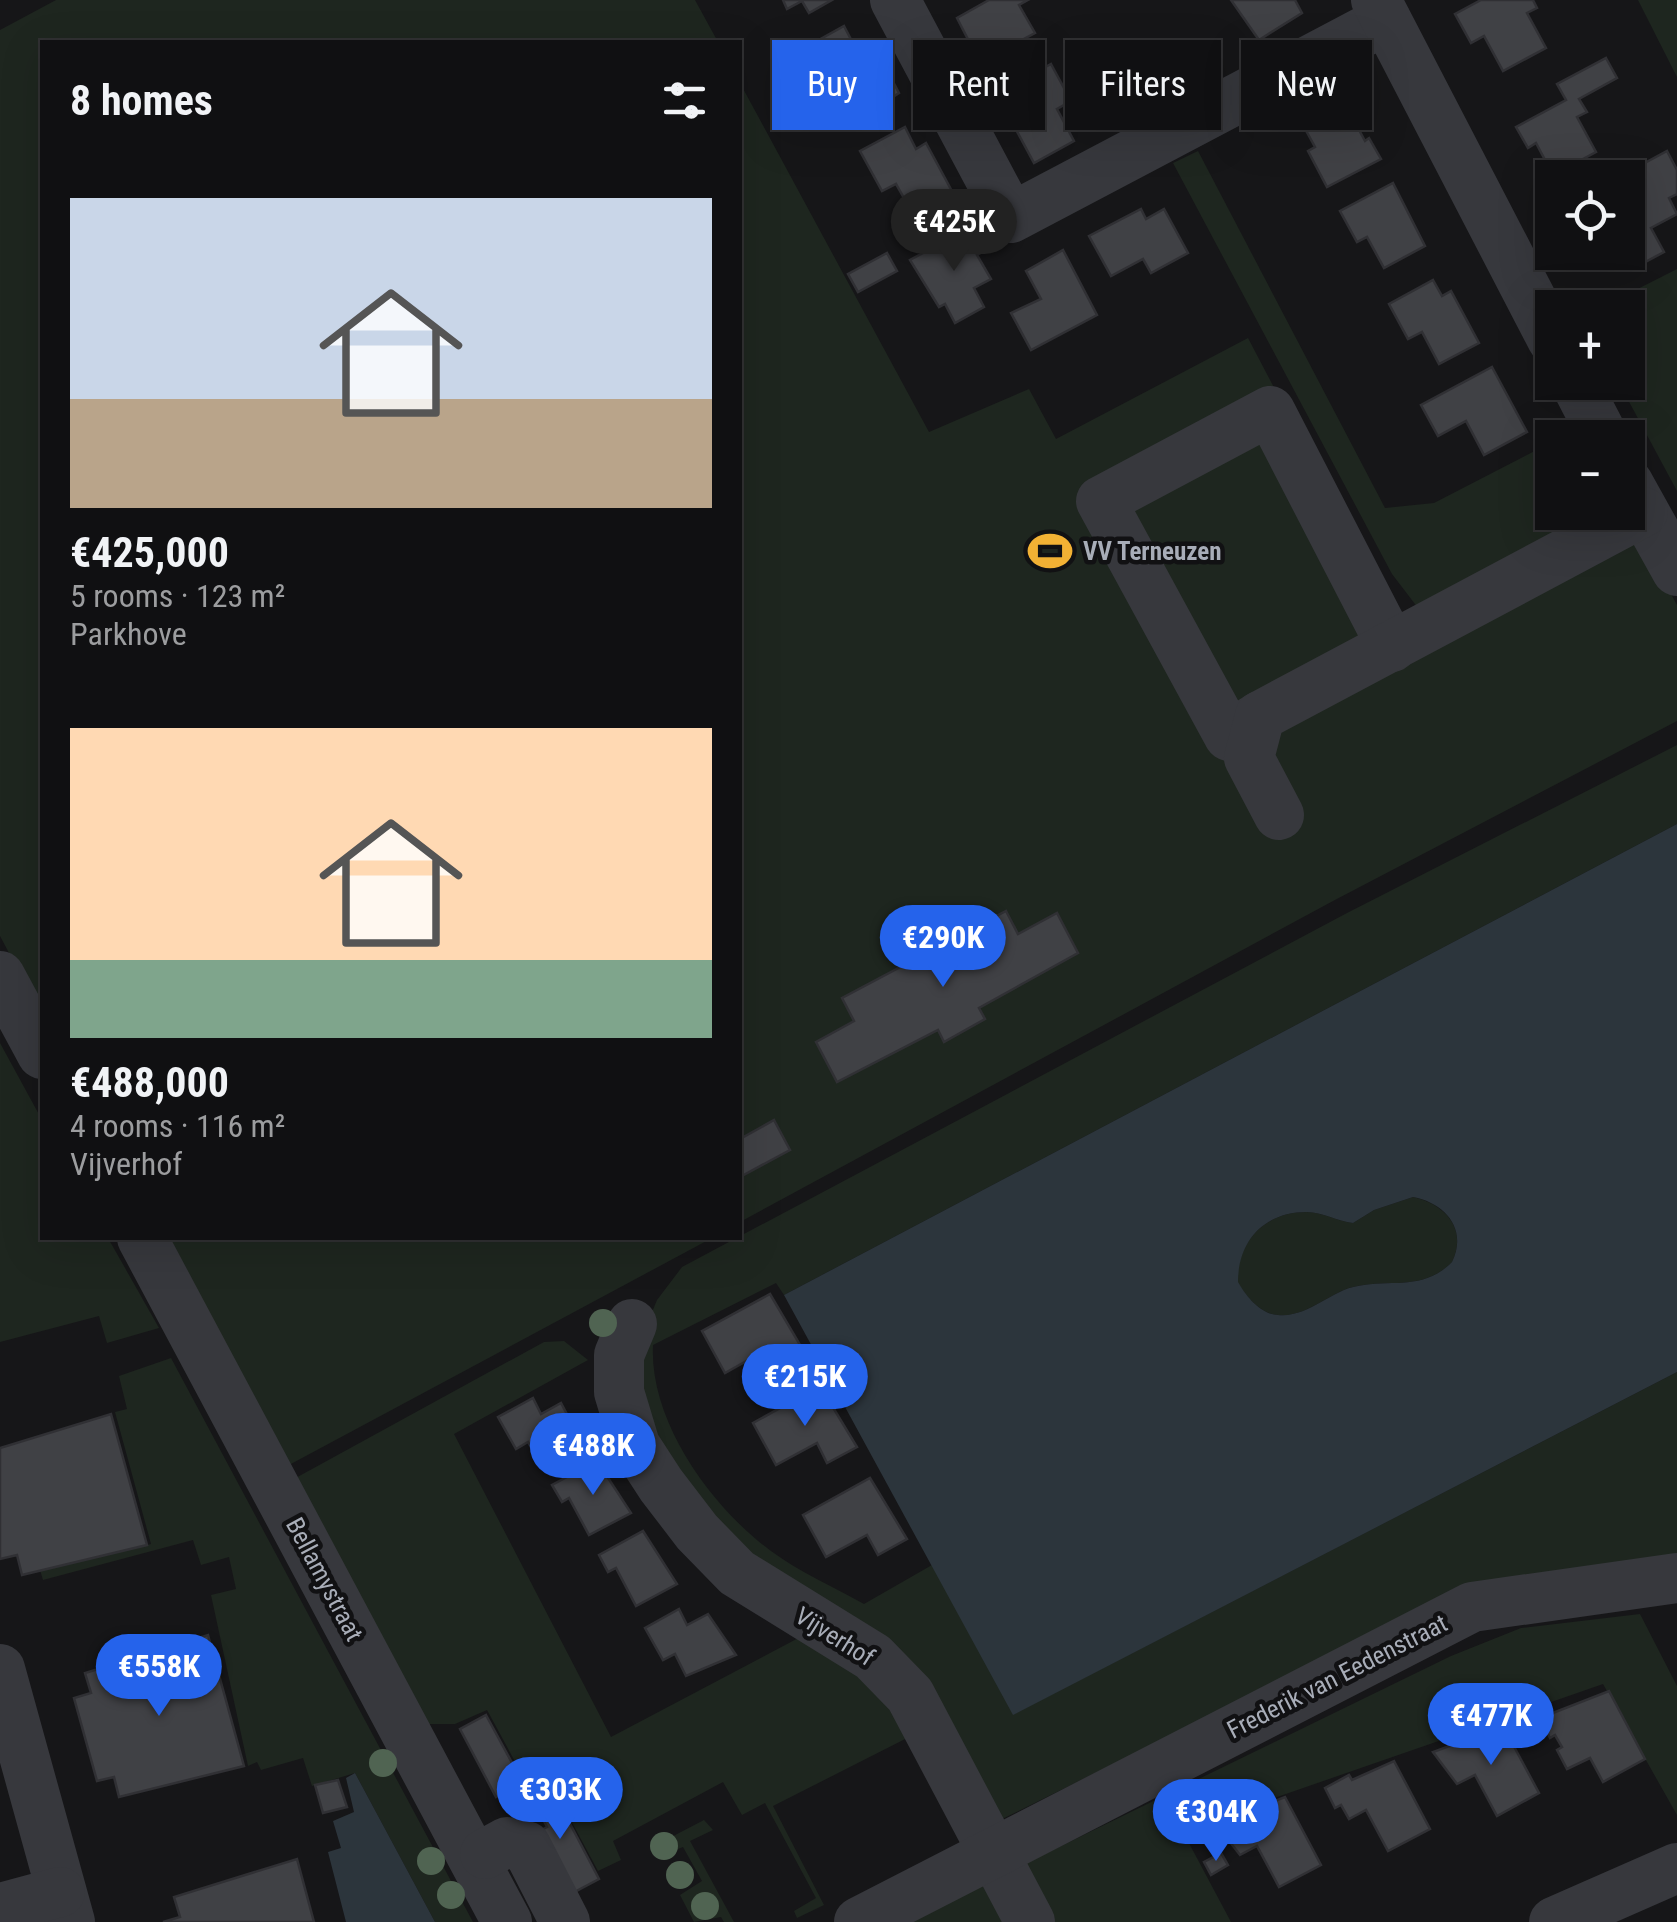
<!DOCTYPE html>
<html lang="en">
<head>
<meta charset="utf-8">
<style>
  :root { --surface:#101012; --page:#19191b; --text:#f1f3f6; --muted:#9c9d9f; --line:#303032; --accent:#2563eb }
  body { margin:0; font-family:"Roboto Condensed",sans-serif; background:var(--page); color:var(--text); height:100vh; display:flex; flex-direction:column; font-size:38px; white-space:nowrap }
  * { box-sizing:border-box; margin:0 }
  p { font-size:32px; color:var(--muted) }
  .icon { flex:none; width:55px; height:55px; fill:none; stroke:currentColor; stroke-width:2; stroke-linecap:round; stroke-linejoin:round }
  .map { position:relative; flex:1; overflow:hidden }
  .panel { position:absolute; left:40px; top:40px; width:702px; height:1200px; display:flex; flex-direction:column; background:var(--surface); border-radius:0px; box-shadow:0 10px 40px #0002,0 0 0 2px var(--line) }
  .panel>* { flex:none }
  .banner { position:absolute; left:772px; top:40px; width:752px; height:90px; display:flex; gap:20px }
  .controls { position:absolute; left:1535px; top:160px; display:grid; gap:20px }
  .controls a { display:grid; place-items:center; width:110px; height:110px; border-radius:0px; background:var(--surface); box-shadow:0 10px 40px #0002,0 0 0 2px var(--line); font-size:50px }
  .price { position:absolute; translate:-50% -85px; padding:0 22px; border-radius:35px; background:var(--accent); color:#fff; font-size:32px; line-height:65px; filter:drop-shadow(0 2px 5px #0008) }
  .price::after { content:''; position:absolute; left:50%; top:60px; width:30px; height:22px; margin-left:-15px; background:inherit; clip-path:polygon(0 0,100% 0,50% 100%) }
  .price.selected { background:#222; color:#fff }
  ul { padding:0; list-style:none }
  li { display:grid; align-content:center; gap:20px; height:530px; padding:0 30px }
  li span { display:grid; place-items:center; height:310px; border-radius:0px; color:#555 }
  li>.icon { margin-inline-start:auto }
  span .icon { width:180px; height:180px; fill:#fffc; stroke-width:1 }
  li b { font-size:42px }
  h2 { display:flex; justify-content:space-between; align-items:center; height:120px; padding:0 30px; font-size:42px }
  .tag { padding:0 35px; border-radius:0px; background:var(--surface); box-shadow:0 10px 40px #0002,0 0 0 2px var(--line); font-size:35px; line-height:90px }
  .tag.selected { background:var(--accent); color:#fff }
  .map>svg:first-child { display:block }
</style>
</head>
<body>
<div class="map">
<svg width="1677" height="1922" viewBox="0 0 1677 1922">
  <rect width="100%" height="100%" fill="#161618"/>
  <g fill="#1e261f">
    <polygon points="56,0 695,0 718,42 42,42 42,1015 0,936 0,30"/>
    <polygon points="1638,0 1677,0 1677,77"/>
    <polygon points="740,83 929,432 1029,389 1056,439 1248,338 1406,640 1219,746 1267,753 1271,734 1639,536 1677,605 1677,721 1333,901 740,1222"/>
    <polygon points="1198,151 1385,508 1434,503 1552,442 1552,512 1597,513 1418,608 1392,574 1173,163"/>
    <polygon points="1677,269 1677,491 1619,383 1628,382 1628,308 1602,307"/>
    <path d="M1677 745V824L784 1295 776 1283 653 1345C649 1421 711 1507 771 1551 799 1572 834 1587 864 1604L932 1565 1014 1714 1677 1372V1556L1418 1614 998 1821 768 1572 710 1522 647 1425 638 1346 657 1300 682 1267 1347 913Z"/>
    <polygon points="0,1043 42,1120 42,1238 108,1238 159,1328 107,1343 99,1316 0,1342"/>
    <path d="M1413 1197C1445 1204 1468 1229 1452 1262 1423 1291 1394 1279 1358 1286 1331 1290 1308 1318 1278 1315 1260 1314 1246 1296 1237 1282 1238 1242 1263 1212 1307 1212 1322 1212 1337 1221 1353 1223L1374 1210Z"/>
    <polygon points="163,1238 712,1238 289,1465"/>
    <polygon points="564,1341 588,1360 454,1434 611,1737 806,1634 867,1674 915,1734 773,1806 824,1905 797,1918 794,1911 816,1898 765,1803 742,1815 723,1782 613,1841 621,1860 598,1871 545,1772 525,1780 487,1710 455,1724 420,1724 292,1480 544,1342"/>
    <polygon points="171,1358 473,1922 435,1922 355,1773 312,1786 303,1758 261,1770 257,1762 248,1766 211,1595 236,1589 229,1557 201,1565 193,1540 43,1580 40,1570 151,1544 115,1412 127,1409 119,1376"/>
    <polygon points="1640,1614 1677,1686 1677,1815 1603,1684 1182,1830 1231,1922 1050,1922 1018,1867 1451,1656 1521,1628"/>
    <polygon points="704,1820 713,1830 690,1841 734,1922 724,1922 721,1917 694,1922 680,1895 702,1881 683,1847 660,1856 656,1845"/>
    <polygon points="987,1882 1010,1922 905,1922"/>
  </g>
  <g fill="#2c353c" fill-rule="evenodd">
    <path d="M1677 824V1372L1013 1715 784 1295ZM1413 1197C1445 1203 1468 1229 1452 1262 1423 1291 1394 1279 1358 1286 1331 1290 1308 1318 1278 1315 1260 1314 1246 1296 1238 1282 1238 1242 1263 1212 1307 1212 1322 1212 1337 1221 1353 1223L1374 1210Z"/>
    <polygon points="355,1773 435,1922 346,1922 328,1852 341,1848 333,1821 354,1812 346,1778"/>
  </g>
  <g fill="#404145" stroke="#303034" stroke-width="2.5">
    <polygon points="783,0 832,0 809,13 802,1 787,9"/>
    <polygon points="1028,0 1019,5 1035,33 992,56 986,47 975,53 957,18 989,0"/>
    <polygon points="1231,0 1295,0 1302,13 1259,40"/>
    <polygon points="1481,0 1533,0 1537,8 1527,13 1546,48 1503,71 1484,36 1471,43 1455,14"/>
    <polygon points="844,26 855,47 863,43 876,67 883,63 899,93 854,121 835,86 822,93 799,51"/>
    <polygon points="1606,58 1617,78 1579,99 1587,112 1577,117 1596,152 1553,175 1536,143 1528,148 1516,127 1566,100 1557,84"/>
    <polygon points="1051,64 1071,101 1057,109 1074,141 1034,163 1006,111 1016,106 1007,88"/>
    <polygon points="1339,93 1365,141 1369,138 1381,159 1327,187 1308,151 1315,147 1298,116"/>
    <polygon points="905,127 916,149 926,143 954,195 914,216 896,184 882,191 860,151"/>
    <polygon points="1667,151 1677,170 1677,194 1669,198 1677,214 1651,228 1664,252 1634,268 1625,252 1628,178 1617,178"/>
    <polygon points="1393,183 1425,246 1384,268 1367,237 1357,242 1340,211"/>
    <polygon points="1141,209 1146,219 1164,209 1188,253 1151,273 1143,259 1111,276 1089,236"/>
    <polygon points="971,227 984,251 977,255 991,279 974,288 984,307 955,323 945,304 939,307 910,260"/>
    <polygon points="1063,250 1097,315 1031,350 1011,313 1041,299 1026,271"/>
    <polygon points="887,253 897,271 858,292 848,274"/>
    <polygon points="1433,280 1442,296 1451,291 1479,343 1439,364 1422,332 1408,339 1389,304"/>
    <polygon points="1492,367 1527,432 1484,455 1466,421 1438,436 1421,405"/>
    <polygon points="1006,911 1018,934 1057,913 1078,953 979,1008 985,1019 944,1042 938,1030 837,1082 816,1042 854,1021 842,998"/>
    <polygon points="774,1120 790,1150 740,1177 740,1139"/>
    <polygon points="770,1294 806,1355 778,1371 766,1350 725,1373 702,1331"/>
    <polygon points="820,1386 857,1447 827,1463 817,1443 776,1465 753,1423"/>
    <polygon points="533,1398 541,1414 561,1403 569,1418 574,1415 589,1444 540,1464 528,1442 516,1449 498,1417"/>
    <polygon points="111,1414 147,1545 22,1575 17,1555 0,1559 0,1448"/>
    <polygon points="597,1461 631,1513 589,1535 569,1498 562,1502 552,1485"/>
    <polygon points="870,1478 907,1539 878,1555 867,1535 826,1557 803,1515"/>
    <polygon points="643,1531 677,1584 636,1606 616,1568 608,1572 599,1555"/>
    <polygon points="679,1609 687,1625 708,1614 736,1655 686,1676 675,1654 663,1660 645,1628"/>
    <polygon points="208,1635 244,1766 119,1797 114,1777 97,1781 74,1698 91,1693 85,1673"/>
    <polygon points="1609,1691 1645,1759 1603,1782 1590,1758 1567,1769 1557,1750 1562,1747 1555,1735 1550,1738 1540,1718"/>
    <polygon points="486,1715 523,1783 496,1797 460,1729"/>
    <polygon points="1503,1726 1539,1793 1497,1816 1475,1775 1457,1784 1433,1752"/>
    <polygon points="1394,1761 1430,1829 1388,1851 1366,1810 1349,1819 1341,1805 1335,1808 1325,1788 1349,1775 1352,1780"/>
    <polygon points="534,1777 546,1778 599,1879 565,1897 532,1835 547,1827 527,1788"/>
    <polygon points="338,1780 347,1807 323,1813 315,1785"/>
    <polygon points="1285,1797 1321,1865 1279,1887 1257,1846 1240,1855 1216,1824"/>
    <polygon points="1221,1853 1228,1865 1211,1875 1204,1862"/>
    <polygon points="297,1859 314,1922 163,1922 180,1917 174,1897"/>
  </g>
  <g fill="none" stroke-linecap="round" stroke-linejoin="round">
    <g stroke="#37383d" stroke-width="50">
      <polyline points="895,0 1011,218 1386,20"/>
      <polyline points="1376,0 1552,339"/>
      <polyline points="1575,382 1604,438"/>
      <polyline points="1628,483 1677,571"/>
      <polyline points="1260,716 1229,736 1101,501 1270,411 1392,647"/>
      <polyline points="1279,815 1249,758 1260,716 1643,512"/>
      <polyline points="0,976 42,1054"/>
      <polyline points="142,1238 507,1922"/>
      <polyline points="632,1324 619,1355 619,1392 635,1445 661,1485 697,1532 737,1573 873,1657 910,1695 1030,1922"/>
      <polyline points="0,1669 70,1922"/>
      <polyline points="485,1854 507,1842 526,1846 565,1922"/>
      <polyline points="0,1908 60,1892"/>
      <polyline points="859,1922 1472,1607 1677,1578"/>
      <polyline points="1554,1922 1677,1868"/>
    </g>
  </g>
  <g fill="#506452">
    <circle cx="603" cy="1323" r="14"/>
    <circle cx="383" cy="1763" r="14"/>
    <circle cx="664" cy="1846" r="14"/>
    <circle cx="431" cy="1861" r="14"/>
    <circle cx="680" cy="1875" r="14"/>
    <circle cx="451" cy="1895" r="14"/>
    <circle cx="705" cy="1906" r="14"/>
  </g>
  <defs>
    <g id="stadium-bare" transform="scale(3.45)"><path d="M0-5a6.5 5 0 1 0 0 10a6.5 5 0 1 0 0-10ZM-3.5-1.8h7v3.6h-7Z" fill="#f2b134" stroke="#111113" stroke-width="2.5" paint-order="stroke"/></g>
  </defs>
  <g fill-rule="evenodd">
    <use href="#stadium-bare" x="1050" y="551"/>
  </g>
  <g text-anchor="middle" stroke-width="9" stroke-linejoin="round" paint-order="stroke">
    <g font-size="25" font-weight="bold" fill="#a8adb8" stroke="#111113" text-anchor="start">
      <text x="1083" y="560">VV Terneuzen</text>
    </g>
    <g font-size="25" fill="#a8adb8" stroke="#111113">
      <text transform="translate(325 1579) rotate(62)" y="9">Bellamystraat</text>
      <text transform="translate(835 1636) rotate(32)" y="9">Vijverhof</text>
      <text transform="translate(1337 1676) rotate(-27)" y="9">Frederik van Eedenstraat</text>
    </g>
  </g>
</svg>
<div class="controls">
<a><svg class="icon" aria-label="locate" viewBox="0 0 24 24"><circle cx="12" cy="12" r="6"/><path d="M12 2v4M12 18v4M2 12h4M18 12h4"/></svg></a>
<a>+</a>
<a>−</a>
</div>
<b class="price selected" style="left:954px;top:274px">€425K</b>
<b class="price" style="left:943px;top:990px">€290K</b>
<b class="price" style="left:805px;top:1429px">€215K</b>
<b class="price" style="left:593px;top:1498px">€488K</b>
<b class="price" style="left:159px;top:1719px">€558K</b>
<b class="price" style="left:1491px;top:1768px">€477K</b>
<b class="price" style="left:560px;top:1842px">€303K</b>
<b class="price" style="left:1216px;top:1864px">€304K</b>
<div class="banner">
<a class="tag selected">Buy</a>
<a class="tag">Rent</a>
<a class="tag">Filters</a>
<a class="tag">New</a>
</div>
<section class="panel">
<h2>8 homes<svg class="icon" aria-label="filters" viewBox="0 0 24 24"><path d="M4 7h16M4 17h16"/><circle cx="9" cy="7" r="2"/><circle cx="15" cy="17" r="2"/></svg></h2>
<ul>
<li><span style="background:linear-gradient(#c9d6e8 65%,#b9a48a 0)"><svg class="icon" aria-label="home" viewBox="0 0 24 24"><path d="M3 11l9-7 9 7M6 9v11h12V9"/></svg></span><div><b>€425,000</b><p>5 rooms · 123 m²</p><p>Parkhove</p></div></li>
<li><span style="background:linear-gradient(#ffd9b3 75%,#7fa58c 0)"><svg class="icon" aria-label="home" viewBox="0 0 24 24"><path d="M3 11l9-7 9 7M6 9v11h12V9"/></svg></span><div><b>€488,000</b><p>4 rooms · 116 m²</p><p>Vijverhof</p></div></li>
</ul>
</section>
</div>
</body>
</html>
